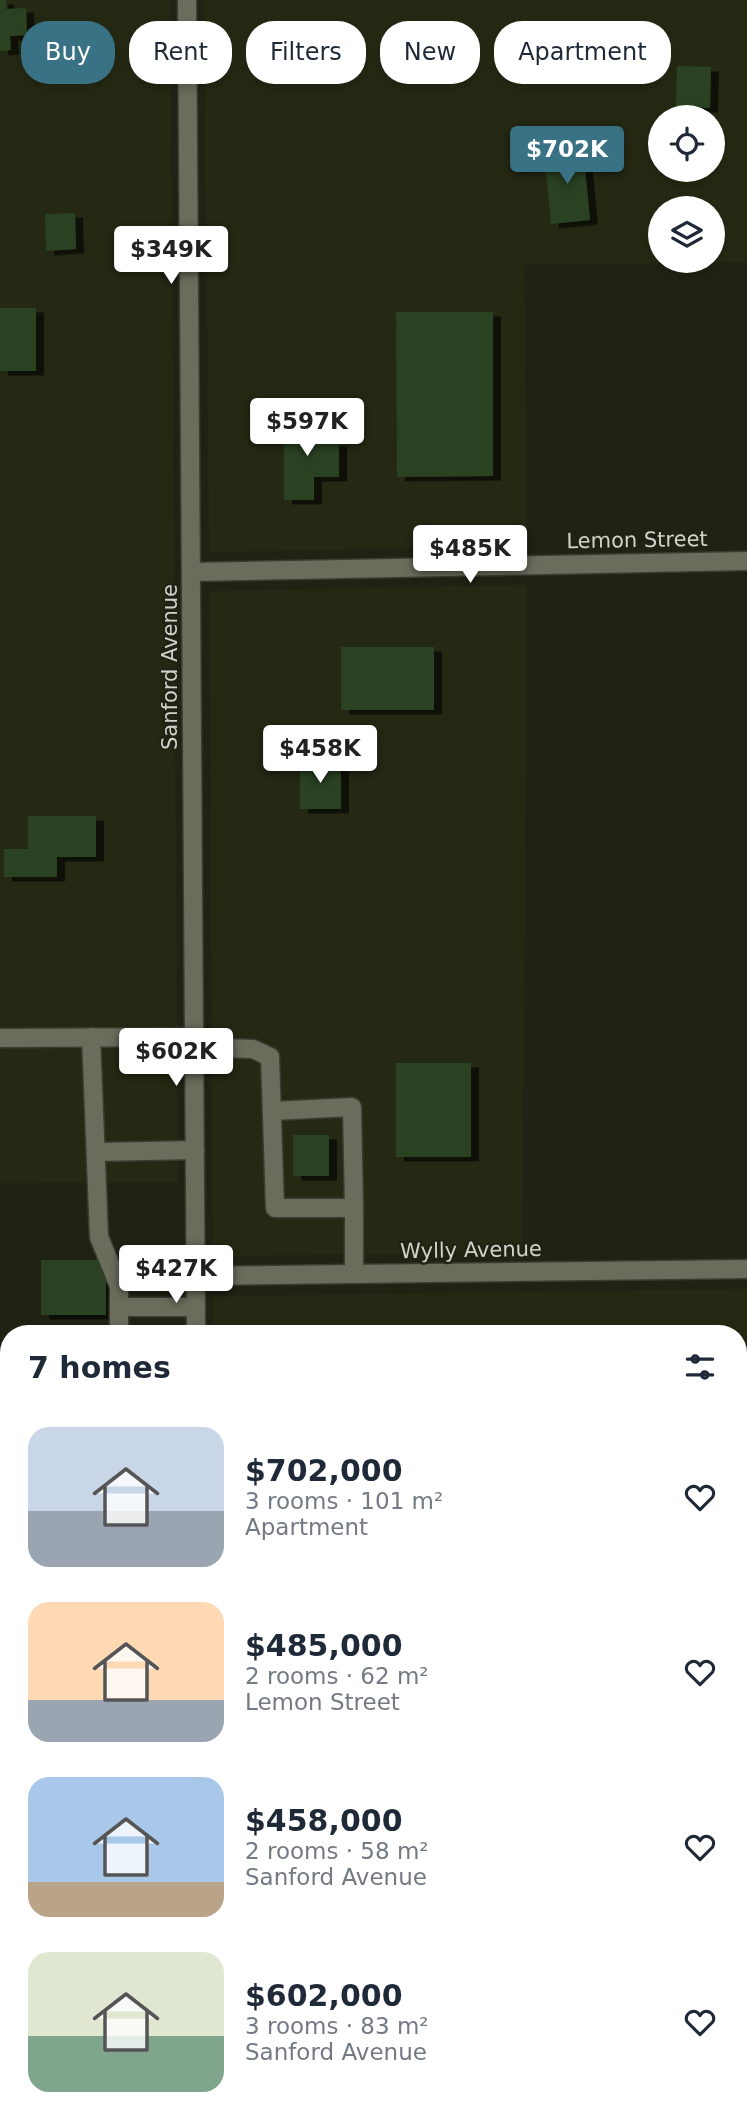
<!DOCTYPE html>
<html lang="en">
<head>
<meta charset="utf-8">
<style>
  :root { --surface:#fff; --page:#f2f2f3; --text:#1f2937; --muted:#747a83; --accent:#397185 }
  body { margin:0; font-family:"DejaVu Sans",sans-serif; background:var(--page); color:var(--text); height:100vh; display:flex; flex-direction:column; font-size:26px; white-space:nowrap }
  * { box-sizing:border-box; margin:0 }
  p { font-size:23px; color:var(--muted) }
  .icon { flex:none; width:38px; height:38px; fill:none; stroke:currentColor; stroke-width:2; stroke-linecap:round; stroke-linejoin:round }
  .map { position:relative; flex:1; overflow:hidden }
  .sheet { position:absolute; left:0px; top:1325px; width:747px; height:800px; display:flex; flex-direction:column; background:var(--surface); border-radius:28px 28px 0 0; box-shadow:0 4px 10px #0003 }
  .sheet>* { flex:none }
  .guide { position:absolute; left:21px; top:21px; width:705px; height:63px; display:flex; gap:14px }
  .buttons { position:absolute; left:648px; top:105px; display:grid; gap:14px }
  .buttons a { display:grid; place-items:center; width:77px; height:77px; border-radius:50%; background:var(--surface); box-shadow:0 4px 10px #0003; font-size:35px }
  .price { position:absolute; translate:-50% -60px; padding:0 16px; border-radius:7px; background:#fff; color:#222; font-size:23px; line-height:46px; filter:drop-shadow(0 2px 4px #0008) }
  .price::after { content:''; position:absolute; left:50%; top:42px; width:21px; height:16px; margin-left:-10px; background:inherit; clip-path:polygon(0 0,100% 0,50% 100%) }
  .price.current { background:var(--accent); color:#fff }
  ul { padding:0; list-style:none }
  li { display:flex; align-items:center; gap:21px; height:175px; padding:0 28px }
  li span { display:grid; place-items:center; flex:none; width:196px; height:140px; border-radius:21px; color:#555 }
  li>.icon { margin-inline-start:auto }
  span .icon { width:84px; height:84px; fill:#fffc; stroke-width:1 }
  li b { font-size:30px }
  h2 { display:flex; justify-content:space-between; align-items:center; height:84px; padding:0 28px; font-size:30px }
  .pill { padding:0 24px; border-radius:28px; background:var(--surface); box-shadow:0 4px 10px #0003; font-size:24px; line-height:63px }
  .pill.current { background:var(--accent); color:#fff }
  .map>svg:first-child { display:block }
</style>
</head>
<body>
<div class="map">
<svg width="747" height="2123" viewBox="0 0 747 2123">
  <defs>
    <filter id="shadow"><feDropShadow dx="8" dy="4.5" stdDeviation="0" flood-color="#0009"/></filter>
  </defs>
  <rect width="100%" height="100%" fill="#202314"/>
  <g fill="#252913" fill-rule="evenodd">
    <polygon points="0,0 170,0 178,1182 0,1183"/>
    <path d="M204 0H747V262L524 265 527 546 209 552ZM660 117H712V170H660ZM660 208H712V261H660Z"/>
    <polygon points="527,585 522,1251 617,1251 213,1256 210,591"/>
    <polygon points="747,1289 747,1978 738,1978 738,1334 213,1333 213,1296"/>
    <polygon points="0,1774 9,1774 9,2116 0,2123"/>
  </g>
  <g fill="#2a4320" filter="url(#shadow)">
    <polygon points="0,0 6,0 6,9 26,8 27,35 10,36 11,50 0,51"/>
    <polygon points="677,66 711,67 710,108 676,107"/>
    <polygon points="583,148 590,220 551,224 544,152"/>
    <polygon points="75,213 76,249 46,251 45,214"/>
    <rect x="0" y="308" width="36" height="63"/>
    <polygon points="396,312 493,312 493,476 397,477"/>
    <polygon points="284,417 320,417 320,442 339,442 339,477 314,477 314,500 284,500"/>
    <rect x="341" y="647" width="93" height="63"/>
    <rect x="300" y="760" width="41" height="49"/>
    <polygon points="28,816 96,816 96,857 57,857 57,877 4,877 4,849 28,849"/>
    <rect x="396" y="1063" width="75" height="94"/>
    <rect x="293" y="1135" width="36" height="41"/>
    <rect x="41" y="1260" width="65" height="55"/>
    <rect x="738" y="1849" width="9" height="67"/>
    <rect x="300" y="2116" width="53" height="7"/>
    <rect x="397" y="2116" width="41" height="7"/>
    <rect x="474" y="2116" width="63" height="7"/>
    <rect x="563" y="2116" width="72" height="7"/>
    <rect x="657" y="2116" width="66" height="7"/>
  </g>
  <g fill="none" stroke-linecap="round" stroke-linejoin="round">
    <g stroke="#3a3c32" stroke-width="21">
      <g id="service">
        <polyline points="91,1037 99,1237 119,1286 119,1334"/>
        <polyline points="0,1038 195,1037"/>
        <polyline points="195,1047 253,1049 270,1057 275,1208 354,1208 352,1107 272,1111"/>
        <polyline points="96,1152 195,1150"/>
        <polyline points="354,1208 354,1274"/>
        <polyline points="119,1307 196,1307"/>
        <polyline points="0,1366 9,1366"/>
        <polyline points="0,2119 203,2118"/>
      </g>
    </g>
    <g stroke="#3a3c32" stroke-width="21">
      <g id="minor">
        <polyline points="193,572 747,561"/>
        <polyline points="196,1276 747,1269"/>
        <polyline points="738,1998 747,1998"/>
      </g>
    </g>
    <g stroke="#3a3c32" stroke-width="21">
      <g id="secondary">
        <polyline points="187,0 196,1334"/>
        <polyline points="0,1755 9,1755"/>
        <polyline points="203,2116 203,2123"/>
      </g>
    </g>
    <use href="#service" stroke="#6a6d5b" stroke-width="18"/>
    <use href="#minor" stroke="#6a6d5b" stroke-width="18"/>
    <use href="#secondary" stroke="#6a6d5b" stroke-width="18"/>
  </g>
  <g text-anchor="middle" stroke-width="5" stroke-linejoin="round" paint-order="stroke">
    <g font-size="21" fill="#d0d3c9" stroke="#202314">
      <text transform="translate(637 540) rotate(-1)" y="7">Lemon Street</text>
      <text transform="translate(170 667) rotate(-90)" y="7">Sanford Avenue</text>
      <text transform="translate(471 1250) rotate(-1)" y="7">Wylly Avenue</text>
    </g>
  </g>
</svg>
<div class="buttons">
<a><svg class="icon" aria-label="locate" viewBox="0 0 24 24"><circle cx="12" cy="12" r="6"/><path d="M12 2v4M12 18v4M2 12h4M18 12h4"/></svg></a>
<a><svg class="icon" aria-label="layers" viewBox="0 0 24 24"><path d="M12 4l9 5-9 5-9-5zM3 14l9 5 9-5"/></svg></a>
</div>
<b class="price current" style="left:567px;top:186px">$702K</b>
<b class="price" style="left:171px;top:286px">$349K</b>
<b class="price" style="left:307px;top:458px">$597K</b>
<b class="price" style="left:470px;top:585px">$485K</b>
<b class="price" style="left:320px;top:785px">$458K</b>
<b class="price" style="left:176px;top:1088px">$602K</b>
<b class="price" style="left:176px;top:1305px">$427K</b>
<div class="guide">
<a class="pill current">Buy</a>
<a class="pill">Rent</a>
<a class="pill">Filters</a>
<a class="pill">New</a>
<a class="pill">Apartment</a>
</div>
<section class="sheet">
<h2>7 homes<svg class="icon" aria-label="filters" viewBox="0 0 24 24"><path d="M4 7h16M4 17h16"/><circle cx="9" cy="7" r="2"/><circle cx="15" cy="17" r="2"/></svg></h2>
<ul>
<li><span style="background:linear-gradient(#c9d6e8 60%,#9aa5b1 0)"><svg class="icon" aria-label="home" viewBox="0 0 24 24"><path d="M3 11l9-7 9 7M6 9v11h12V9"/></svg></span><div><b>$702,000</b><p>3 rooms · 101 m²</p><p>Apartment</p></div><svg class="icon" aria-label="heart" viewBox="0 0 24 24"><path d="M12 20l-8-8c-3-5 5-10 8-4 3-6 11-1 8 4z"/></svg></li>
<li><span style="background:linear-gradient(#ffd9b3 70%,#9aa5b1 0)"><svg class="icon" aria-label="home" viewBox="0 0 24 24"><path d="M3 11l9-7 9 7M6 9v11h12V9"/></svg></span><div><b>$485,000</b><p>2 rooms · 62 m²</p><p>Lemon Street</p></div><svg class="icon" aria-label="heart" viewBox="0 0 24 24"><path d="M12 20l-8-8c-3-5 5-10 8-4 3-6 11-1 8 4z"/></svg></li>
<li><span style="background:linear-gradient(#a9c7e8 75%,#b9a48a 0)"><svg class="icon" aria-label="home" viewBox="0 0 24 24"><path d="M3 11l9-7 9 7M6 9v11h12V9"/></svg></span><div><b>$458,000</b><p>2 rooms · 58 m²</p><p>Sanford Avenue</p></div><svg class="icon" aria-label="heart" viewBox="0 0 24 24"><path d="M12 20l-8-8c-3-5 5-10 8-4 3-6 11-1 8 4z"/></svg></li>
<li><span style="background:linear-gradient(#dfe7d0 60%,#7fa58c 0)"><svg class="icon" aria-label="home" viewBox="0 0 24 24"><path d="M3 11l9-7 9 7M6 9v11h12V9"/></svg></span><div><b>$602,000</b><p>3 rooms · 83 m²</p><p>Sanford Avenue</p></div><svg class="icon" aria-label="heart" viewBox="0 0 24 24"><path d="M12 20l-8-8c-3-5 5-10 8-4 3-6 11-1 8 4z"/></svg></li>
</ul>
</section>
</div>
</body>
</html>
